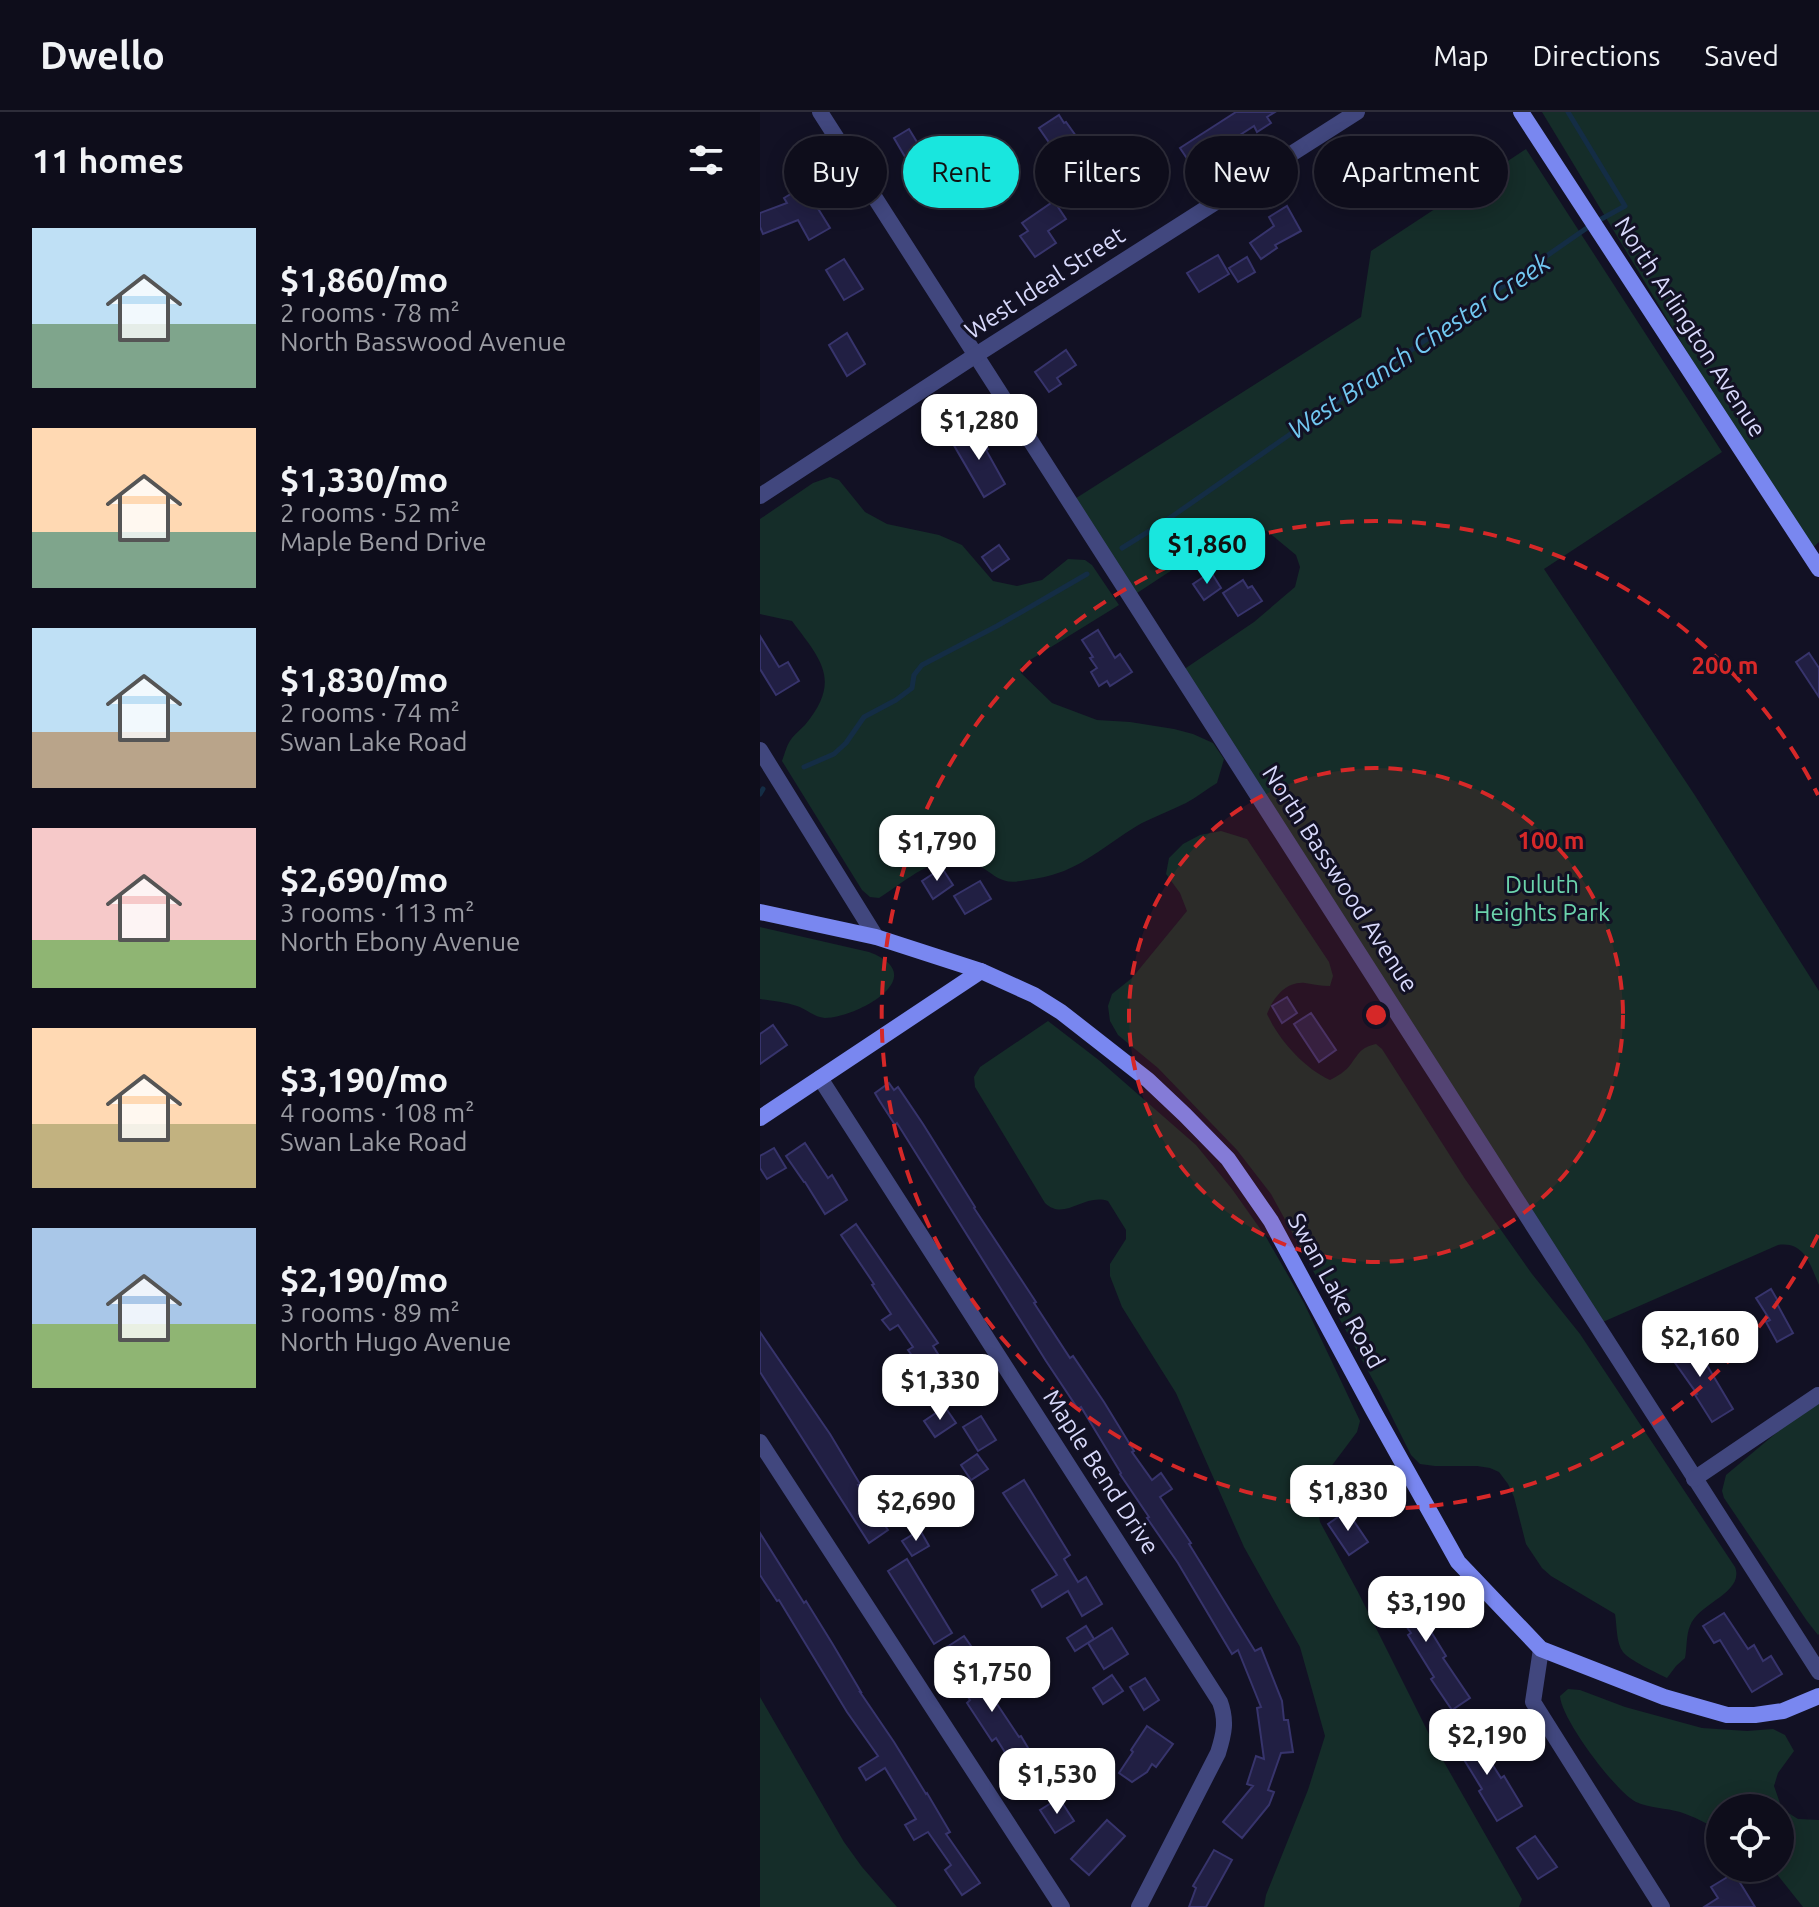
<!DOCTYPE html>
<html lang="en">
<head>
<meta charset="utf-8">
<style>
  :root { --surface:#0e0d1b; --page:#171624; --text:#f1f3f6; --muted:#9b9ca3; --line:#2e2d3a; --accent:#19e6de }
  body { margin:0; font-family:Ubuntu,sans-serif; background:var(--page); color:var(--text); height:100vh; display:flex; flex-direction:column; font-size:30px; white-space:nowrap }
  * { box-sizing:border-box; margin:0 }
  p { font-size:26px; color:var(--muted) }
  .icon { flex:none; width:44px; height:44px; fill:none; stroke:currentColor; stroke-width:2; stroke-linecap:round; stroke-linejoin:round }
  .map { position:relative; flex:1; overflow:hidden }
  .panel { display:flex; flex-direction:column; background:var(--surface); width:760px }
  .panel>* { flex:none }
  .top-card { position:absolute; left:24px; top:24px; width:760px; height:72px; display:flex; gap:16px }
  .tools { position:absolute; left:946px; top:1682px; display:grid; gap:16px }
  .tools a { display:grid; place-items:center; width:88px; height:88px; border-radius:50%; background:var(--surface); box-shadow:0 4px 20px #0003,0 0 0 2px var(--line); font-size:40px }
  .price { position:absolute; translate:-50% -68px; padding:0 18px; border-radius:16px; background:#fff; color:#222; font-size:26px; line-height:52px; filter:drop-shadow(0 2px 4px #0008) }
  .price::after { content:''; position:absolute; left:50%; top:48px; width:24px; height:18px; margin-left:-12px; background:inherit; clip-path:polygon(0 0,100% 0,50% 100%) }
  .price.current { background:var(--accent); color:#111 }
  ul { padding:0; list-style:none }
  li { display:flex; align-items:center; gap:24px; height:200px; padding:0 32px }
  li span { display:grid; place-items:center; flex:none; width:224px; height:160px; border-radius:0px; color:#555 }
  li>.icon { margin-inline-start:auto }
  span .icon { width:96px; height:96px; fill:#fffc; stroke-width:1 }
  li b { font-size:34px }
  h2 { display:flex; justify-content:space-between; align-items:center; height:96px; padding:0 32px; font-size:34px }
  .tag { padding:0 28px; border-radius:36px; background:var(--surface); box-shadow:0 4px 20px #0003,0 0 0 2px var(--line); font-size:28px; line-height:72px }
  .tag.current { background:var(--accent); color:#111 }
  header { display:flex; align-items:center; gap:48px; box-sizing:border-box; height:112px; padding:0 40px; background:var(--surface); border-bottom:2px solid var(--line) }
  header strong { font-size:38px }
  nav { display:flex; gap:44px; margin-inline-start:auto; font-size:28px }
  main { display:flex; flex:1; min-height:0 }
  .map>svg:first-child { display:block }
</style>
</head>
<body>
<header>
<strong>Dwello</strong>
<nav><a>Map</a><a>Directions</a><a>Saved</a></nav>
</header>
<main>
<section class="panel">
<h2>11 homes<svg class="icon" aria-label="filters" viewBox="0 0 24 24"><path d="M4 7h16M4 17h16"/><circle cx="9" cy="7" r="2"/><circle cx="15" cy="17" r="2"/></svg></h2>
<ul>
<li><span style="background:linear-gradient(#bfe0f5 60%,#7fa58c 0)"><svg class="icon" aria-label="home" viewBox="0 0 24 24"><path d="M3 11l9-7 9 7M6 9v11h12V9"/></svg></span><div><b>$1,860/mo</b><p>2 rooms · 78 m²</p><p>North Basswood Avenue</p></div></li>
<li><span style="background:linear-gradient(#ffd9b3 65%,#7fa58c 0)"><svg class="icon" aria-label="home" viewBox="0 0 24 24"><path d="M3 11l9-7 9 7M6 9v11h12V9"/></svg></span><div><b>$1,330/mo</b><p>2 rooms · 52 m²</p><p>Maple Bend Drive</p></div></li>
<li><span style="background:linear-gradient(#bfe0f5 65%,#b9a48a 0)"><svg class="icon" aria-label="home" viewBox="0 0 24 24"><path d="M3 11l9-7 9 7M6 9v11h12V9"/></svg></span><div><b>$1,830/mo</b><p>2 rooms · 74 m²</p><p>Swan Lake Road</p></div></li>
<li><span style="background:linear-gradient(#f6c9c9 70%,#8fb573 0)"><svg class="icon" aria-label="home" viewBox="0 0 24 24"><path d="M3 11l9-7 9 7M6 9v11h12V9"/></svg></span><div><b>$2,690/mo</b><p>3 rooms · 113 m²</p><p>North Ebony Avenue</p></div></li>
<li><span style="background:linear-gradient(#ffd9b3 60%,#c2b280 0)"><svg class="icon" aria-label="home" viewBox="0 0 24 24"><path d="M3 11l9-7 9 7M6 9v11h12V9"/></svg></span><div><b>$3,190/mo</b><p>4 rooms · 108 m²</p><p>Swan Lake Road</p></div></li>
<li><span style="background:linear-gradient(#a9c7e8 60%,#8fb573 0)"><svg class="icon" aria-label="home" viewBox="0 0 24 24"><path d="M3 11l9-7 9 7M6 9v11h12V9"/></svg></span><div><b>$2,190/mo</b><p>3 rooms · 89 m²</p><p>North Hugo Avenue</p></div></li>
</ul>
</section>
<div class="map">
<svg width="1059" height="1795" viewBox="0 0 1059 1795">
  <rect width="100%" height="100%" fill="#121124"/>
  <g fill="#152d29">
    <polygon points="782,0 1059,0 1059,430 1048,440"/>
    <path d="M766 37 962 340 784 457 934 682 1059 879V1173C1050 1153 1045 1129 1018 1133L836 1213 420 560 494 510 535 475 540 455 536 443 507 419 485 410 371 485 310 390 601 205 611 139Z"/>
    <path d="M70 365 79 368 105 400 127 412 179 423 202 433 233 469 257 474 282 468 308 447 325 448 332 453 359 493 270 548 261 555V561L292 591 337 608 370 610 414 617 433 622 453 631 464 647 457 671C447 677 437 685 426 691 412 698 396 704 382 711 352 728 325 754 292 763 282 766 271 767 261 769 242 772 237 765 223 756 186 731 149 767 119 786L110 785 102 778 22 649C25 641 27 632 32 626 36 621 41 617 45 613 82 568 61 548 32 509L0 502V407L53 371Z"/>
    <path d="M461 719 487 727 569 850 573 864 570 874C561 874 553 872 545 871 526 869 513 886 507 902 520 929 543 955 570 968 578 964 586 959 591 952 600 940 600 936 616 932L622 937 705 1067 772 1162 820 1222 975 1455C985 1481 938 1491 930 1514 926 1523 927 1536 925 1546L916 1554 907 1566C897 1561 869 1548 863 1540 856 1531 857 1513 855 1502L791 1464 782 1456 766 1432 754 1385 748 1372 739 1360 730 1356 717 1354H675L660 1352 651 1343 619 1279 511 1082 477 1038 398 956 358 923 350 909 348 894 352 882 372 866 427 799 420 781 406 762 409 746 423 732 440 723Z"/>
    <path d="M0 815 109 840C174 864 96 906 65 906 54 905 46 897 37 894 25 890 12 889 0 887Z"/>
    <path d="M288 909 340 949 436 1033 472 1077 506 1125 544 1191 600 1309 597 1320 567 1360 555 1381 560 1410 598 1480 676 1636 762 1787 759 1795H504L506 1783 548 1678 565 1624 540 1535 484 1435 416 1281 362 1195 350 1164V1152L366 1127V1118L348 1089C323 1081 305 1110 285 1091L215 975 214 965 220 955Z"/>
    <polygon points="1059,1291 1059,1522 1058,1523 1047,1509 964,1386 962,1379 966,1363 1028,1311"/>
    <path d="M808 1577 820 1578 865 1595 942 1616 987 1619 1013 1617 1025 1623 1034 1639 1018 1661 1014 1674 1022 1697 1038 1707 1059 1708V1795H1043L1012 1756H1020V1696H960V1718C947 1712 933 1704 920 1700 906 1696 889 1696 876 1690 856 1680 801 1607 800 1584Z"/>
    <polygon points="0,1585 84,1730 102,1755 137,1795 0,1795"/>
  </g>
  <g fill="none" stroke-linecap="round" stroke-linejoin="round">
    <g stroke="#142d45" stroke-width="5">
      <polyline points="362,436 404,410 834,111 865,94 808,0"/>
      <polyline points="44,655 74,642 86,631 104,605 136,588 152,576 154,563 162,553 237,514 327,462"/>
      <polyline points="0,682 3,677"/>
    </g>
  </g>
  <g fill="#211f43" stroke="#37346c" stroke-width="2">
    <polygon points="476,0 515,0 507,5 511,11 497,20 494,14 432,54 420,36"/>
    <polygon points="299,3 304,11 306,10 316,24 295,39 279,16"/>
    <polygon points="149,17 163,40 148,50 134,26"/>
    <polygon points="356,36 368,56 352,66 339,46"/>
    <polygon points="44,74 70,116 49,128 38,108 3,122 0,115 0,101 27,91 24,86"/>
    <polygon points="294,89 306,107 288,119 296,131 275,145 260,124 268,119 262,111"/>
    <polygon points="527,94 541,119 515,133 517,136 501,147 490,131 514,114 509,105"/>
    <polygon points="458,143 469,162 439,180 427,161"/>
    <polygon points="487,145 495,160 478,170 469,156"/>
    <polygon points="84,147 103,177 84,188 66,158"/>
    <polygon points="87,221 105,252 87,264 69,233"/>
    <polygon points="306,238 316,253 297,266 301,272 289,280 275,260"/>
    <polygon points="215,316 228,337 226,338 245,372 224,385 192,330"/>
    <polygon points="239,433 249,447 232,459 222,445"/>
    <polygon points="451,460 461,476 444,488 433,472"/>
    <polygon points="483,468 488,476 492,474 502,489 478,504 463,481"/>
    <polygon points="338,518 355,546 360,542 372,560 350,574 347,569 339,574 331,560 337,556 330,546 333,545 322,528"/>
    <polygon points="0,524 19,555 28,550 39,569 16,583 0,557"/>
    <polygon points="1049,541 1059,556 1059,585 1036,550"/>
    <polygon points="182,756 193,773 173,787 162,769"/>
    <polygon points="220,769 231,787 205,802 194,784"/>
    <polygon points="527,885 537,901 522,911 512,894"/>
    <polygon points="551,901 576,938 559,950 534,912"/>
    <polygon points="13,913 27,933 0,952 0,922"/>
    <polygon points="129,971 134,978 138,975 163,1012 215,1095 214,1096 276,1190 274,1191 310,1246 313,1244 344,1290 374,1339 372,1340 392,1368 401,1361 412,1377 400,1385 431,1431 429,1432 495,1539 501,1536 522,1589 524,1608 528,1608 533,1640 521,1641 508,1678 514,1680 509,1693 482,1726 463,1710 493,1674 487,1672 496,1644 504,1647 497,1596 501,1595 478,1538 472,1542 418,1451 387,1406 389,1405 360,1362 361,1361 321,1295 318,1297 286,1249 137,1011 135,1013 119,988 115,981"/>
    <polygon points="45,1031 68,1066 72,1063 87,1088 65,1102 45,1070 44,1070 26,1044"/>
    <polygon points="14,1036 26,1056 7,1067 0,1056 0,1044"/>
    <polygon points="96,1112 178,1231 173,1234 188,1258 190,1256 207,1280 189,1292 168,1261 146,1277 134,1259 153,1245 148,1238 153,1235 138,1213 130,1218 122,1208 131,1202 112,1173 114,1172 81,1123"/>
    <polygon points="1011,1177 1018,1189 1016,1190 1033,1221 1017,1230 1006,1210 1010,1208 996,1186"/>
    <polygon points="0,1220 70,1322 100,1372 98,1373 128,1418 109,1431 0,1260"/>
    <polygon points="927,1224 945,1250 973,1297 952,1310 935,1283 937,1282 906,1238"/>
    <polygon points="185,1295 196,1311 175,1325 164,1309"/>
    <polygon points="221,1304 236,1328 218,1339 203,1315"/>
    <polygon points="217,1342 228,1357 211,1368 201,1353"/>
    <polygon points="264,1368 310,1443 304,1447 318,1470 326,1465 342,1492 322,1504 308,1479 282,1495 272,1478 297,1463 243,1381"/>
    <polygon points="587,1399 608,1430 589,1443 568,1412"/>
    <polygon points="160,1418 169,1434 152,1444 142,1429"/>
    <polygon points="0,1421 44,1491 46,1489 72,1531 101,1580 100,1580 134,1630 166,1682 167,1681 190,1720 186,1722 220,1771 202,1783 185,1758 191,1753 168,1720 154,1728 145,1713 156,1707 125,1656 106,1668 99,1656 118,1644 87,1600 19,1488 17,1489 0,1463"/>
    <polygon points="147,1447 192,1521 174,1532 128,1459"/>
    <polygon points="639,1466 659,1495 657,1497 686,1544 683,1546 710,1586 692,1598 671,1567 674,1565 648,1523 651,1521 621,1478"/>
    <polygon points="964,1501 988,1537 994,1533 1003,1549 1011,1544 1022,1562 992,1580 960,1528 954,1531 943,1514"/>
    <polygon points="326,1514 334,1527 315,1539 307,1526"/>
    <polygon points="352,1516 368,1542 344,1557 328,1531"/>
    <polygon points="204,1524 211,1534 205,1538 223,1566 221,1568 259,1625 261,1624 284,1663 266,1674 236,1626 232,1629 207,1591 210,1588 188,1555 196,1550 187,1535"/>
    <polygon points="352,1563 363,1579 343,1592 333,1576"/>
    <polygon points="385,1566 399,1588 384,1598 370,1575"/>
    <polygon points="387,1614 413,1632 396,1655 392,1652 387,1660 372,1670 359,1661 373,1640 371,1638"/>
    <polygon points="709,1616 741,1666 744,1664 762,1694 737,1709 719,1679 722,1677 692,1628"/>
    <polygon points="309,1656 319,1671 302,1682 292,1668"/>
    <polygon points="299,1686 314,1709 295,1721 280,1698"/>
    <polygon points="347,1708 365,1724 329,1763 311,1747"/>
    <polygon points="775,1724 797,1755 778,1767 757,1736"/>
    <polygon points="454,1738 472,1748 446,1795 429,1795 436,1776 433,1774"/>
    <polygon points="974,1761 995,1795 944,1795 958,1786 951,1775"/>
  </g>
  <g fill="none" stroke-linecap="round" stroke-linejoin="round">
    <g stroke="#41477e" stroke-width="16">
      <polyline points="60,0 1059,1560"/>
      <polyline points="0,384 216,243 597,0"/>
      <polyline points="0,638 116,825"/>
      <path d="M60 966 460 1590C467 1609 464 1622 458 1641L379 1795"/>
      <polyline points="0,1330 302,1795"/>
      <polyline points="934,1367 1058,1283"/>
      <polyline points="781,1537 773,1590 902,1795"/>
    </g>
    <g stroke="#7987f0" stroke-width="16">
      <polyline points="761,0 1059,457"/>
      <polyline points="0,800 116,825 221,859 274,883 301,900 388,968 425,1003 468,1047 511,1109 613,1298 698,1450 781,1537 904,1585 967,1603 995,1603 1023,1599 1059,1584"/>
      <polyline points="0,1006 221,859"/>
    </g>
  </g>
  <circle cx="616" cy="903" r="247" fill="#d62828" fill-opacity=".12"/>
  <g fill="none" stroke="#d62828" stroke-width="4" stroke-dasharray="14 10">
    <circle cx="616" cy="903" r="247"/>
    <path d="M1058 1123A494 494 0 1 1 1058 683"/>
  </g>
  <g text-anchor="middle" stroke-width="6" stroke-linejoin="round" paint-order="stroke">
    <g font-size="24" fill="#d8d9fb" stroke="#121124">
      <text transform="translate(285 171) rotate(-33)" y="8">West Ideal Street</text>
      <text transform="translate(930 215) rotate(57)" y="8">North Arlington Avenue</text>
      <text transform="translate(580 767) rotate(57)" y="8">North Basswood Avenue</text>
      <text transform="translate(576 1179) rotate(61)" y="8">Swan Lake Road</text>
      <text transform="translate(341 1360) rotate(57)" y="8">Maple Bend Drive</text>
    </g>
    <g font-size="24" fill="#6bd3ab" stroke="#121124">
      <text x="782" y="781">Duluth<tspan x="782" dy="28">Heights Park</tspan></text>
    </g>
    <g font-size="26" font-style="italic" fill="#71c7f0" stroke="#121124">
      <text transform="translate(659 234) rotate(-34)" y="9">West Branch Chester Creek</text>
    </g>
  </g>
  <circle cx="616" cy="903" r="12" fill="#d62828" stroke="#121124" stroke-width="4"/>
  <g font-size="24" text-anchor="middle" font-weight="bold" fill="#d62828" stroke="#121124" stroke-width="6" stroke-linejoin="round" paint-order="stroke">
    <text x="965" y="562">200 m</text>
    <text x="791" y="737">100 m</text>
  </g>
</svg>
<div class="tools">
<a><svg class="icon" aria-label="locate" viewBox="0 0 24 24"><circle cx="12" cy="12" r="6"/><path d="M12 2v4M12 18v4M2 12h4M18 12h4"/></svg></a>
</div>
<b class="price" style="left:219px;top:350px">$1,280</b>
<b class="price current" style="left:447px;top:474px">$1,860</b>
<b class="price" style="left:177px;top:771px">$1,790</b>
<b class="price" style="left:940px;top:1267px">$2,160</b>
<b class="price" style="left:180px;top:1310px">$1,330</b>
<b class="price" style="left:588px;top:1421px">$1,830</b>
<b class="price" style="left:156px;top:1431px">$2,690</b>
<b class="price" style="left:666px;top:1532px">$3,190</b>
<b class="price" style="left:232px;top:1602px">$1,750</b>
<b class="price" style="left:727px;top:1665px">$2,190</b>
<b class="price" style="left:297px;top:1704px">$1,530</b>
<div class="top-card">
<a class="tag">Buy</a>
<a class="tag current">Rent</a>
<a class="tag">Filters</a>
<a class="tag">New</a>
<a class="tag">Apartment</a>
</div>
</div>
</main>
</body>
</html>
